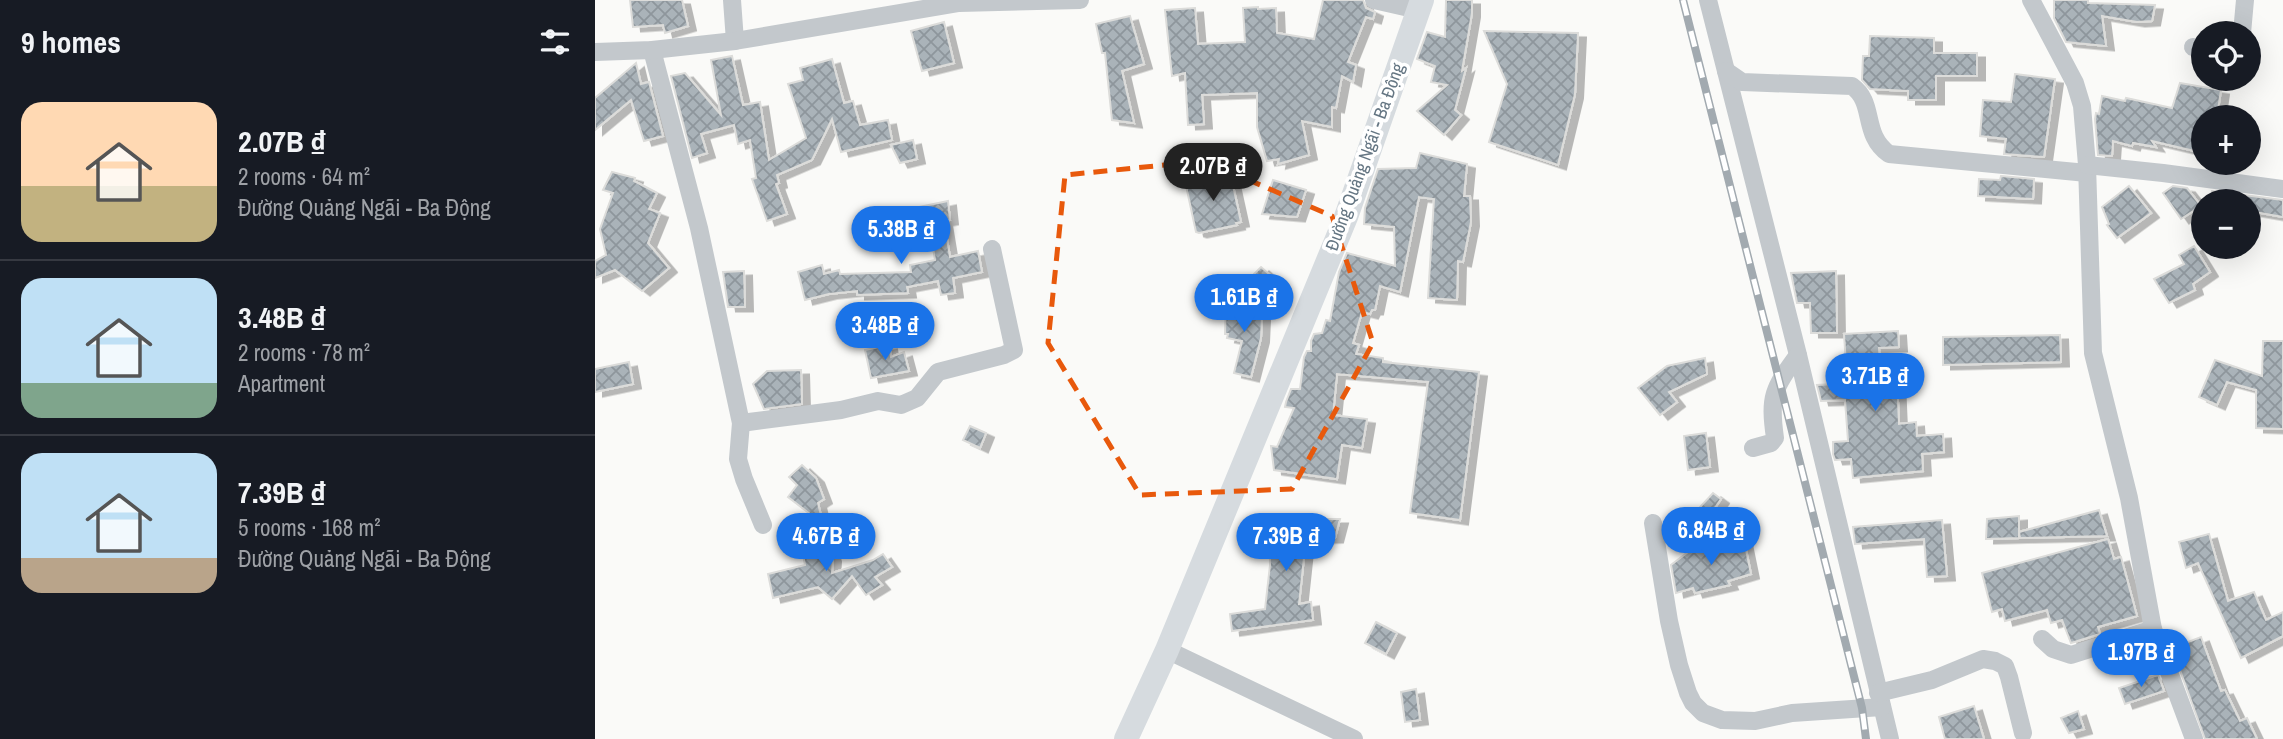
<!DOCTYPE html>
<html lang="en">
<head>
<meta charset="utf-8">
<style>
  :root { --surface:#171b24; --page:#20242c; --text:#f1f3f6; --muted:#9ea1a6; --line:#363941; --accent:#1a73e8 }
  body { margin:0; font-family:"Archivo Narrow",sans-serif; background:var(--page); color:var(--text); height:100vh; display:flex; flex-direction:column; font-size:26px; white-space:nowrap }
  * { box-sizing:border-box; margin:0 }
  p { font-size:23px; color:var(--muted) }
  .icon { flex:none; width:38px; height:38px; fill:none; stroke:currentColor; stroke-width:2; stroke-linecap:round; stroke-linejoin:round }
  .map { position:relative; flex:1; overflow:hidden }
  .drawer { display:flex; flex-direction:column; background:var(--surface); width:595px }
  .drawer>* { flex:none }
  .tools { position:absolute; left:1596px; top:21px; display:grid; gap:14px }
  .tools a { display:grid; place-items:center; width:70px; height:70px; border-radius:50%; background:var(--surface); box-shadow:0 7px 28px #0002; font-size:35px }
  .price { position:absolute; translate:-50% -60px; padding:0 16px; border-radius:24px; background:var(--accent); color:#fff; font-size:23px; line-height:46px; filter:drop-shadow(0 2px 4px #0008) }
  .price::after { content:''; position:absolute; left:50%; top:42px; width:21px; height:16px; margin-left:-10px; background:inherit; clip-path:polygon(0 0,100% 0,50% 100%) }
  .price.on { background:#222; color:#fff }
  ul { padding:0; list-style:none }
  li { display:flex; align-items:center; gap:21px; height:175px; padding:0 21px }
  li+li { border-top:2px solid var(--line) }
  li span { display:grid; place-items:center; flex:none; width:196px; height:140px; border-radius:21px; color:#555 }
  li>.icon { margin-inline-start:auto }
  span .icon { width:84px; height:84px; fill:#fffc; stroke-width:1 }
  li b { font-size:30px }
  h2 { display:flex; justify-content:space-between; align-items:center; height:84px; padding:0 21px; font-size:30px }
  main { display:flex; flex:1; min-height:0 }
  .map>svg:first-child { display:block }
</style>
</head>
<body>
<main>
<section class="drawer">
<h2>9 homes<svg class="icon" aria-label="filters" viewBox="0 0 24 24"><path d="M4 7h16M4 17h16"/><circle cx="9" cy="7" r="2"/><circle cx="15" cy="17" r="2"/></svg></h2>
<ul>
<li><span style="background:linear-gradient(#ffd9b3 60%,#c2b280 0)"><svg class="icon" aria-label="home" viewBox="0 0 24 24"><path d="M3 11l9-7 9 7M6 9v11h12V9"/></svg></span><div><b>2.07B ₫</b><p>2 rooms · 64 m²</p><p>Đường Quảng Ngãi - Ba Động</p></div></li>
<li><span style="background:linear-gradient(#bfe0f5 75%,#7fa58c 0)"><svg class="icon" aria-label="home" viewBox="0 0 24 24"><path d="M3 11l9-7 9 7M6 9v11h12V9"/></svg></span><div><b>3.48B ₫</b><p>2 rooms · 78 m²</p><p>Apartment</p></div></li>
<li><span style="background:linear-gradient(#bfe0f5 75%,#b9a48a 0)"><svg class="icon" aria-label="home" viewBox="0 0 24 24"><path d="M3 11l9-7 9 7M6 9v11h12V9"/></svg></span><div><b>7.39B ₫</b><p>5 rooms · 168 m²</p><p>Đường Quảng Ngãi - Ba Động</p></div></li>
</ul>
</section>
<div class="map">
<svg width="1688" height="739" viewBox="0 0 1688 739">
  <defs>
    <pattern id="building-cross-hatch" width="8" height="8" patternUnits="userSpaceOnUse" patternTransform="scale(1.75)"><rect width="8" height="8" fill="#aab3b9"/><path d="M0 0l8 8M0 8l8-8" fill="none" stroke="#8e969c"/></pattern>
    <filter id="shadow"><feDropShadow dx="8" dy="4.5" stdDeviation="0" flood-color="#0004"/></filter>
  </defs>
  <rect width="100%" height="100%" fill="#fafaf8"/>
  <g fill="url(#building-cross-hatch)" stroke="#dcdcda" stroke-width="2" filter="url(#shadow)">
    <polygon points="35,0 87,0 93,26 70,33 68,25 38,27"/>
    <polygon points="728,0 768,0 771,8 780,12 778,19 771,17 753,62 761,65 758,82 747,76 741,108 737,107 737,127 707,121 714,155 683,164 684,159 672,161 662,127 662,93 607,95 609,124 593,125 590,73 577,76 570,10 600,8 603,44 650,42 648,8 663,7 663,9 681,8 682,33 719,39"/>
    <polygon points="851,0 877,0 877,13 867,71 871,68 860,110 866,115 849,135 822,111 852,85 836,82 840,66 822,59 832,32 850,37"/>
    <polygon points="1459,0 1493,0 1493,3 1560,5 1557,21 1542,22 1507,16 1511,46 1471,42 1459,18"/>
    <polygon points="535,16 549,64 527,71 539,123 517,120 510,53 507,53 501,24"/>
    <polygon points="349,22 359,63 327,71 316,31"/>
    <polygon points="889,31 983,33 980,94 963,165 894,142 912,84"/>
    <polygon points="1275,36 1339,38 1339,53 1382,53 1382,76 1341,76 1341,100 1313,100 1313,91 1275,89 1267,80 1268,56 1274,56"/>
    <polygon points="137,56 148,105 165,102 174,160 211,138 193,84 208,80 205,68 237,59 249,103 258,101 265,125 293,120 297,140 246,152 237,119 217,160 182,175 184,183 181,184 192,214 172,221 157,179 161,178 155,140 143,144 139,125 106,134 112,153 97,158 76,76 90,73 126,115 116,60"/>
    <polygon points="41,63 46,84 54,82 68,136 49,141 36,100 0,130 0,98"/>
    <polygon points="1420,74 1460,79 1449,157 1409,154 1411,139 1385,136 1388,100 1416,102"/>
    <polygon points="1585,83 1626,90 1622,117 1608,117 1608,153 1557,141 1561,147 1538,143 1537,146 1518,141 1517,156 1503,155 1500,119 1501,113 1504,114 1507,96 1530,101 1531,98 1577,108"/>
    <polygon points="318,140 322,159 305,163 296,145"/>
    <polygon points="825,153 872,164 869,196 875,196 876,222 868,262 863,261 862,300 833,298 839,199 824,197 805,292 785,286 780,310 777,310 775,314 767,312 758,343 764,345 761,354 788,358 788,362 884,372 865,520 815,513 833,382 742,374 738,415 772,419 767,448 747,445 742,479 679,470 676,446 682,447 699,408 690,407 691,402 696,389 705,389 709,357 712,351 716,351 716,341 719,334 727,333 731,320 735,321 744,272 752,253 800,266 799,227 769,224 770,208 783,169 821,168"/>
    <polygon points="17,172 40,178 39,181 62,193 54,209 65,213 53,243 74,268 47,291 20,270 0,278 0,261 11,255 5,229 18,193 8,190"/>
    <polygon points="635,172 646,222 641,223 642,225 604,233 601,232 590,181"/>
    <polygon points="1406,176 1439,179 1438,199 1383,196 1384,179 1405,180"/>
    <polygon points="678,180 711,190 702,217 667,214"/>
    <polygon points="1534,186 1556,213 1522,238 1512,225 1514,224 1507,207"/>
    <polygon points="1578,186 1592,188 1606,206 1586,219 1568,193"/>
    <polygon points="1617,191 1688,200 1688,217 1654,211 1654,201 1616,201"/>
    <polygon points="353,201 355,220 349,221 355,257 383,251 387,272 358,278 360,293 346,295 343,281 312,287 313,293 262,295 262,291 234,294 210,300 203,272 227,265 229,274 244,270 245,274 316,272 315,265 340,260 334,224 321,226 319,208"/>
    <polygon points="1599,246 1615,272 1598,284 1600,290 1574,303 1559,279 1589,264 1584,255"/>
    <polygon points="666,267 684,283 668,299 651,282"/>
    <polygon points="149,271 150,307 133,307 128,272"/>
    <polygon points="1241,271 1242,333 1216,333 1215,303 1202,303 1196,273"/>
    <polygon points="631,301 665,303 655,312 667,316 666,338 656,377 639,373 647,341 632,338 633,334 630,334"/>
    <polygon points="1303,331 1304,347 1284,348 1286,378 1302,378 1304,424 1321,422 1322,436 1348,434 1349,452 1327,454 1328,471 1258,478 1256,459 1240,460 1238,454 1238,442 1253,441 1250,400 1226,401 1222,385 1240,384 1238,366 1251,365 1249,334"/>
    <polygon points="1465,335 1466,362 1348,365 1348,337"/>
    <polygon points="1668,341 1688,341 1688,429 1661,428 1661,390 1632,382 1622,405 1604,397 1620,360 1667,376"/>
    <polygon points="294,345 296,357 309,352 314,371 276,378 270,350"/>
    <polygon points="1110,358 1112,374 1074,392 1082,402 1065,415 1043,388 1072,366"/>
    <polygon points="34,362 38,384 0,392 0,369"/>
    <polygon points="206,370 207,404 169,409 158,384 172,371"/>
    <polygon points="375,426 391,433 385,448 368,440"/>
    <polygon points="1111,433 1115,467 1093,470 1089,436"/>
    <polygon points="207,465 221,478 229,499 223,503 228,524 193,497 202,485 194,477"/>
    <polygon points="1118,493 1126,499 1099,539 1083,531"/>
    <polygon points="1504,510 1512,536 1425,538 1424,532"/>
    <polygon points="1424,516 1424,538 1391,539 1392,519"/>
    <polygon points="674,519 745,519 740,538 711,539 704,604 716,602 718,620 637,631 635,614 670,609 675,565"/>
    <polygon points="1347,520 1352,576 1332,577 1329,539 1260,544 1258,527"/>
    <polygon points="1614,534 1633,601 1659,592 1671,620 1688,612 1688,636 1646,658 1603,563 1591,568 1584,542"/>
    <polygon points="233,539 238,557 237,573 278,560 288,554 297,567 280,577 287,585 271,595 257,576 237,599 223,587 178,598 173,574 210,565 206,545"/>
    <polygon points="1513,539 1519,559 1526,557 1542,616 1503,627 1505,634 1476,643 1467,620 1456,623 1452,610 1410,621 1407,609 1397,612 1387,573"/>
    <polygon points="1149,540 1156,574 1133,581 1135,585 1100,593 1098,588 1081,593 1076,565 1097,549 1129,545"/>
    <polygon points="781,622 802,633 791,654 770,643"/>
    <polygon points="1606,637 1626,691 1630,690 1645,721 1652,718 1662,739 1610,739 1577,648"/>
    <polygon points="1563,675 1569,691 1530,704 1524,688"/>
    <polygon points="821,689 825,720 810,722 806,692"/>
    <polygon points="1379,706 1389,739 1350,739 1344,717"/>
    <polygon points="1483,711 1489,729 1474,733 1466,718"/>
  </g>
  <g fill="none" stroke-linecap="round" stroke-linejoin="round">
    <g stroke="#c3c8cc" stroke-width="18">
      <polyline points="137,0 140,41"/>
      <polyline points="779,0 823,10"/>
      <polyline points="1113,0 1203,355 1295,739"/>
      <polyline points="1436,0 1480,83 1487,106 1492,165 1498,353 1534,498 1558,629 1599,739"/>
      <polyline points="1647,33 1650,0"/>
      <polyline points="1598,47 1608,49"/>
      <polyline points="57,50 104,228 146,423 143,459 149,479 168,525"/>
      <polyline points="0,52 57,50 140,41 364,3 485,0"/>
      <path d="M1131 71 1147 82 1257 86C1281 103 1266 134 1294 154L1492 173"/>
      <polyline points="1492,165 1568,173 1688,189"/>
      <polyline points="146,423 246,410 283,401 306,405 322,398 343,372 409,355 419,350 397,249"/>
      <path d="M1158 448 1176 443 1180 438C1174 396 1178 389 1203 355"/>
      <polyline points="1058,523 1074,621 1084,665 1093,693 1098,703 1108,713 1127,720 1160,721 1197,713 1287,707"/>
      <polyline points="1447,639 1458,649 1476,655 1558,629"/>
      <polyline points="572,650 759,739"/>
      <polyline points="1283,693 1337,680 1388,659 1400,661 1410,666 1414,677 1428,733"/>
    </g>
    <polyline stroke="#d6dbdf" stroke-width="24" points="531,739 572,650 751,217 827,0"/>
    <g stroke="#a2aab0" stroke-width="8">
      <polyline id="rail" points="1088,0 1267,708 1271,739"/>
    </g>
    <use href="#rail" stroke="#fff" stroke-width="5" stroke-dasharray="16" stroke-linecap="butt"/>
  </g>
  <path fill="none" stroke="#e8590c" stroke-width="5" stroke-dasharray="14 9" stroke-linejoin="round" d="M610 161 737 216 778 343 697 489 545 495 453 343 470 175Z"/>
  <g text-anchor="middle" stroke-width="7" stroke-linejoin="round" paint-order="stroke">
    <g font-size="18" fill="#657683" stroke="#fff">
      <text transform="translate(770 157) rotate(-70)" y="6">Đường Quảng Ngãi - Ba Động</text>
    </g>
  </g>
</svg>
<div class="tools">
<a><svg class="icon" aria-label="locate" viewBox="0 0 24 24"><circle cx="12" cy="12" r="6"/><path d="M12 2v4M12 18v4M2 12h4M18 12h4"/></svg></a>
<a>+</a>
<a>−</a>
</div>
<b class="price on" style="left:618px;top:203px">2.07B ₫</b>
<b class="price" style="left:306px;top:266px">5.38B ₫</b>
<b class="price" style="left:649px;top:334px">1.61B ₫</b>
<b class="price" style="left:290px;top:362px">3.48B ₫</b>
<b class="price" style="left:1280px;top:413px">3.71B ₫</b>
<b class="price" style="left:1116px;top:567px">6.84B ₫</b>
<b class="price" style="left:231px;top:573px">4.67B ₫</b>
<b class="price" style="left:691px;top:573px">7.39B ₫</b>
<b class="price" style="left:1546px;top:689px">1.97B ₫</b>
</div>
</main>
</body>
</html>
